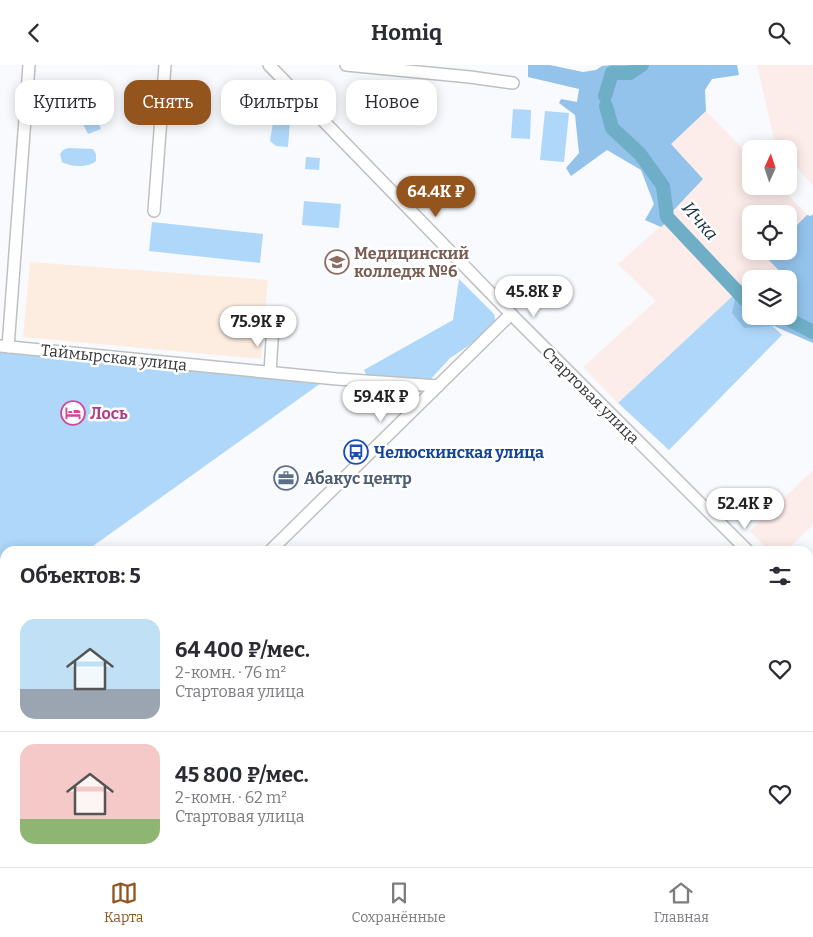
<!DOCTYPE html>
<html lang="ru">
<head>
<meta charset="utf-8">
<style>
  :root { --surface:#fff; --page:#f7f7f7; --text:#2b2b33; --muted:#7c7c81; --line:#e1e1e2; --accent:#94541e }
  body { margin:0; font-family:Bitter,serif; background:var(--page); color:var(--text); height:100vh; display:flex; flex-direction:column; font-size:19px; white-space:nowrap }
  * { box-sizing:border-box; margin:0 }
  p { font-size:16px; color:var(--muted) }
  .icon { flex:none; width:28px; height:28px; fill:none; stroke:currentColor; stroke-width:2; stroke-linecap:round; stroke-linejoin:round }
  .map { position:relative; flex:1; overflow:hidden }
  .sheet { position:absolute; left:0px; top:481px; width:814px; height:321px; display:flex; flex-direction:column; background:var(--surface); border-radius:15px 15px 0 0; box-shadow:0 2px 12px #0003 }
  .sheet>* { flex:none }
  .guide { position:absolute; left:15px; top:15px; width:500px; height:45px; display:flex; gap:10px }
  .needle { width:32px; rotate:3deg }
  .tools { position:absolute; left:742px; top:75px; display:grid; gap:10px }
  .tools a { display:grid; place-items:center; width:55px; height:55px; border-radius:10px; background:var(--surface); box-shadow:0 2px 12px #0003; font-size:25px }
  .price { position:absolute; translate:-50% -42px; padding:0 11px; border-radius:18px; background:#fff; color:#222; font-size:16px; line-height:32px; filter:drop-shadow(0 1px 2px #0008) }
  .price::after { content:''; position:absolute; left:50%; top:30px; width:15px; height:11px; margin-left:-8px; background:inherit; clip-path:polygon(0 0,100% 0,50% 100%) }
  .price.active { background:var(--accent); color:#fff }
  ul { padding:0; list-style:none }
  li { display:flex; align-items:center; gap:15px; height:125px; padding:0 20px }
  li+li { border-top:1px solid var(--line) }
  li span { display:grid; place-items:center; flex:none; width:140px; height:100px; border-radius:15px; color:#555 }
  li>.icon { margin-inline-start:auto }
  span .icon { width:60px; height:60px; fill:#fffc; stroke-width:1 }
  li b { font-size:21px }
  h2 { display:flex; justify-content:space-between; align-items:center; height:60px; padding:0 20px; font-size:21px }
  .tag { padding:0 18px; border-radius:15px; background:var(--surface); box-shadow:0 2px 12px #0003; font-size:18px; line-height:45px }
  .tag.active { background:var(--accent); color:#fff }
  header { display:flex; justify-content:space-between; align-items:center; height:65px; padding:0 20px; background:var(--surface); font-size:22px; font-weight:700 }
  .tabs { display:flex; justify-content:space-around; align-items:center; height:70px; border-top:1px solid var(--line); background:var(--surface); font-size:14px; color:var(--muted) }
  .tabs a { display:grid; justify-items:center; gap:2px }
  .tabs .active { color:var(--accent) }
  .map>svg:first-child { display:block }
</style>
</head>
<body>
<header><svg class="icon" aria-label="back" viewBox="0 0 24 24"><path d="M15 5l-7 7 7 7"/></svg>Homiq<svg class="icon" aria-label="search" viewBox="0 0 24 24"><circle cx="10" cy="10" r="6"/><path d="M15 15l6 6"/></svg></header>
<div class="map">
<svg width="813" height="802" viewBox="0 0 813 802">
  <rect width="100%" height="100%" fill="#f8fafd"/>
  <g fill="#fcecea">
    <polygon points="757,0 813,0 813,121 789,93 789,84 782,84 774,74"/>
    <polygon points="706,46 751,92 751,121 780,121 807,150 789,168 789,149 751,149 751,186 770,186 765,191 787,214 751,214 751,229 723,204 670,149 703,114 671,79"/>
    <polygon points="669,154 737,227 618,338 583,302 656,236 618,199"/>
    <polygon points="813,405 813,460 786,486 769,486 750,466"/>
  </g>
  <polygon fill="#fdede0" points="30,197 268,215 261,294 23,272"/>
  <g fill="#afd7f9">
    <polygon points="513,44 531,45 530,74 511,73"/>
    <polygon points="275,45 285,48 290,56 288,82 276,81 270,76"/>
    <polygon points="545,46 569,48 564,97 540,95"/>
    <polygon points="97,53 101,64 88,69 83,59"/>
    <path d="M68 83 93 84 96 89V96C89 103 70 102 62 97L60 89 63 85Z"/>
    <polygon points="306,92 320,93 319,105 305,104"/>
    <polygon points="304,136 341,139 339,163 302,160"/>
    <polygon points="152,157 263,169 260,198 149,186"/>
    <polygon points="459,214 494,249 496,259 468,281 450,293 429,316 367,311 364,305 453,255"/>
    <polygon points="737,227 751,251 762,251 782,270 669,385 618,338"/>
    <polygon points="0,287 321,318 86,486 5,486 5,545 0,549"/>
    <polygon points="0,585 5,588 5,665 0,663"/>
    <polygon points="0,682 5,683 5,724 0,729"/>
  </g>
  <polygon fill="#93c2ea" points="528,0 550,0 583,7 596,5 602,1 612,0 737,0 739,10 712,14 705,25 706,46 671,79 703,114 670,149 723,204 751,229 751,251 789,251 789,214 787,214 765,191 770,186 789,186 789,168 807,150 811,151 813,149 813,278 774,261 744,263 732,248 737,226 669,155 661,162 645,155 654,139 641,105 607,85 571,111 566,103 579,88 575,50 559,38 561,34 577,37 579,24 528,12"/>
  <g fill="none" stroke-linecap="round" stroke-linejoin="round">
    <g stroke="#6eaec7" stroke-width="14">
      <polyline points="605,31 612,8 630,8 642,0"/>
      <polyline points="606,41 612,63 640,89 663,121 667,152 748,238 751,239"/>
      <polyline points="782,251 813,267"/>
    </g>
    <g stroke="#bec0c2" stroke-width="14">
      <g id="minor">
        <polyline points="269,0 511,249 748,486"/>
        <polyline points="346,0 470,12 513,18"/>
        <polyline points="154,146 165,0"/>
        <polyline points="0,281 337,314 438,321"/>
        <polyline points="8,282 29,0"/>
        <polyline points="270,307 273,261"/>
        <polyline points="270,486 511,249"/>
        <polyline points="809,551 812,562 809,570"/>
        <polyline points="0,671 5,672"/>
        <polyline points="809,719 813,714"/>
        <polyline points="0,754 5,748"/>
        <polyline points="506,802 510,798"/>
        <polyline points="757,802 761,798"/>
      </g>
    </g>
    <use href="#minor" stroke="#fff" stroke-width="11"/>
    <g stroke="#9d9ea0" stroke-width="4.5">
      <g id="rail">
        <polyline points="809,600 813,596"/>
        <polyline points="809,647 813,641"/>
        <polyline points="809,685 813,681"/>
        <polyline points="618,802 622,798"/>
        <polyline points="657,802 663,798"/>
        <polyline points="684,802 687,798"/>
      </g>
    </g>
    <use href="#rail" stroke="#fff" stroke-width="2.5" stroke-dasharray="8" stroke-linecap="butt"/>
  </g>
  <defs>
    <g id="university-ring" transform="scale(1.25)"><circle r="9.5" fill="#fff" stroke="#8d6e63" stroke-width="1.5"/><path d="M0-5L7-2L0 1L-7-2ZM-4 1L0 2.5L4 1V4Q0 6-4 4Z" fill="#8d6e63"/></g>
    <g id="hotel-ring" transform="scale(1.25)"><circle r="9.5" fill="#fff" stroke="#d1479c" stroke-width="1.5"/><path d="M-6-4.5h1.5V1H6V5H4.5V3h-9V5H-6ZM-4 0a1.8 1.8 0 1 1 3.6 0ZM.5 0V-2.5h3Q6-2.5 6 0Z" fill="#d1479c"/></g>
    <g id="bus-ring" transform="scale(1.25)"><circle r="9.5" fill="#fff" stroke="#1a4fb4" stroke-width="1.5"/><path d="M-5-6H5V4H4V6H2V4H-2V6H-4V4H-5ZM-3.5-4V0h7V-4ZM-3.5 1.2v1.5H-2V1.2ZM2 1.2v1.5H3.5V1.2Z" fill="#1a4fb4"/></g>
    <g id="office-ring" transform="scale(1.25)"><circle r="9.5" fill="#fff" stroke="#5c6f8a" stroke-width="1.5"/><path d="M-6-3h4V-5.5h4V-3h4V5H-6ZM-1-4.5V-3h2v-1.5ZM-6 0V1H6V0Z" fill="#5c6f8a"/></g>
  </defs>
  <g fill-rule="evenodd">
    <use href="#university-ring" x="337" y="197"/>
    <use href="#hotel-ring" x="73" y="348"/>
    <use href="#bus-ring" x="356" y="387"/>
    <use href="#office-ring" x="286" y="413"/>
  </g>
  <g text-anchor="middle" stroke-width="5" stroke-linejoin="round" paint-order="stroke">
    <g font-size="16" font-weight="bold" fill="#785e54" stroke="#fff" text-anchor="start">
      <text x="354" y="194">Медицинский<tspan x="354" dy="18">колледж №6</tspan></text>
    </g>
    <g font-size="16" fill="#353637" stroke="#fff">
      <text transform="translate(114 292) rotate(6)" y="6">Таймырская улица</text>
      <text transform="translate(591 330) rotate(45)" y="6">Стартовая улица</text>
    </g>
    <g font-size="16" font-weight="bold" fill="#b23c85" stroke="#fff" text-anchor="start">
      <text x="90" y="354">Лось</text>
    </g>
    <g font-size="16" font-weight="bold" fill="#164399" stroke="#fff" text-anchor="start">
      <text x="374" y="393">Челюскинская улица</text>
    </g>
    <g font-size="16" font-weight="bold" fill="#4e5e75" stroke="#fff" text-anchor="start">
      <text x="304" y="419">Абакус центр</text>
    </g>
    <g font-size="18" font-style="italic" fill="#14333f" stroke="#fff">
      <text transform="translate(700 156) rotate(49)" y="6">Ичка</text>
    </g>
  </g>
</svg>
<div class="tools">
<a><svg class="needle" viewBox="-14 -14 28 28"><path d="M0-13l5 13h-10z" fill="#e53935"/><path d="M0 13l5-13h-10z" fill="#7c7c81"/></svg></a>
<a><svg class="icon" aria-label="locate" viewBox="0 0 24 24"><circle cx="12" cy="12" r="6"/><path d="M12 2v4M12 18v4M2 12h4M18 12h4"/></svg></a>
<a><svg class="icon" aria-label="layers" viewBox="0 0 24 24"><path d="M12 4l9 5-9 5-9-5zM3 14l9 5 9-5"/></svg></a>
</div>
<b class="price active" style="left:436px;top:153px">64.4K ₽</b>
<b class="price" style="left:534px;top:253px">45.8K ₽</b>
<b class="price" style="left:258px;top:283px">75.9K ₽</b>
<b class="price" style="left:381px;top:358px">59.4K ₽</b>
<b class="price" style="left:745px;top:465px">52.4K ₽</b>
<div class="guide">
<a class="tag">Купить</a>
<a class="tag active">Снять</a>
<a class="tag">Фильтры</a>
<a class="tag">Новое</a>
</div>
<section class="sheet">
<h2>Объектов: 5<svg class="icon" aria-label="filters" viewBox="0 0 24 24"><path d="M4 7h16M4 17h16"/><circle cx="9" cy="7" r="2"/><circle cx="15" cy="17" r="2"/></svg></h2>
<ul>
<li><span style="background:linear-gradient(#bfe0f5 70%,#9aa5b1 0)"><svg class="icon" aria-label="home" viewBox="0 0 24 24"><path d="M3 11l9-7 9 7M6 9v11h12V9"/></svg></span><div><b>64 400 ₽/мес.</b><p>2-комн. · 76 m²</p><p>Стартовая улица</p></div><svg class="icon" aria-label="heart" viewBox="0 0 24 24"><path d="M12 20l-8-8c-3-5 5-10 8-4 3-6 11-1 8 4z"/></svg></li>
<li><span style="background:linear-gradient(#f6c9c9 75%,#8fb573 0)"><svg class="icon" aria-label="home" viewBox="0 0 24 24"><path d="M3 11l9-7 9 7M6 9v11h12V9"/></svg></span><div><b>45 800 ₽/мес.</b><p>2-комн. · 62 m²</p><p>Стартовая улица</p></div><svg class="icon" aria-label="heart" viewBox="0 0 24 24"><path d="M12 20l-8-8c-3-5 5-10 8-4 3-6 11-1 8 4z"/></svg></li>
</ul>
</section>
</div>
<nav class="tabs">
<a class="active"><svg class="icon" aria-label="map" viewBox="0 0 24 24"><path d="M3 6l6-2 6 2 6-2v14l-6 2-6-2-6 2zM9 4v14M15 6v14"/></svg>Карта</a>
<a><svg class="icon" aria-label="saved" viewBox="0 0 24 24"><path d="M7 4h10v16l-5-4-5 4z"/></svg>Сохранённые</a>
<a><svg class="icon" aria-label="home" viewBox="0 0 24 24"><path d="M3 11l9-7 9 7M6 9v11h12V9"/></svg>Главная</a>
</nav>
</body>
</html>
